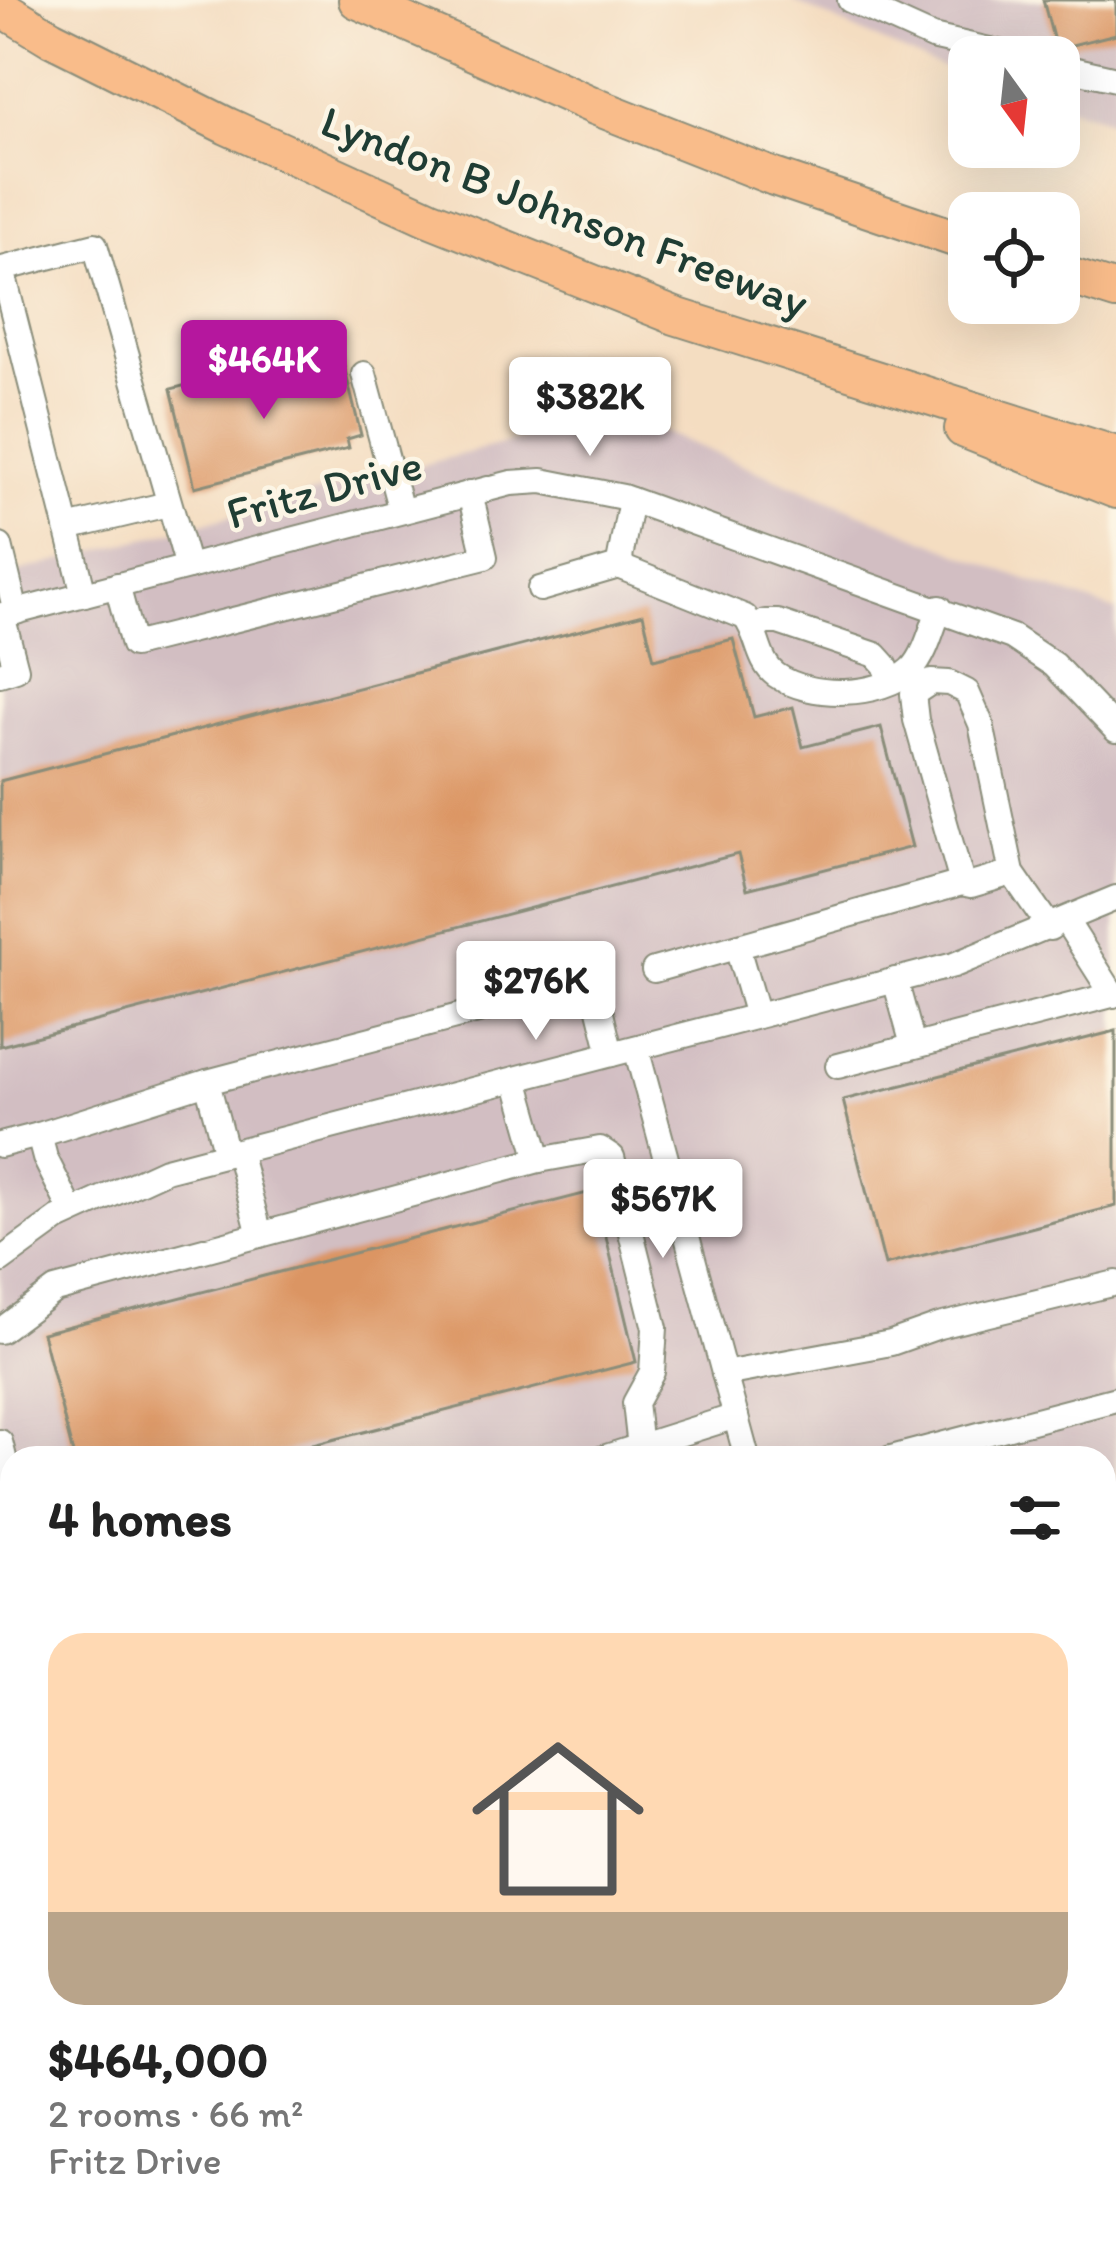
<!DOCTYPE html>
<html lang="en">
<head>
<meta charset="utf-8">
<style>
  :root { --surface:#fff; --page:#f6f6f6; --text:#222; --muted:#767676; --line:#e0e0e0; --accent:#b5179e }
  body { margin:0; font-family:Itim,sans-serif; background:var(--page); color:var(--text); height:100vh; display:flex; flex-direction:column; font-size:45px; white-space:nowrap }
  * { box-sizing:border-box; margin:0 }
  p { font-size:39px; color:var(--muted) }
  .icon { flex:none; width:66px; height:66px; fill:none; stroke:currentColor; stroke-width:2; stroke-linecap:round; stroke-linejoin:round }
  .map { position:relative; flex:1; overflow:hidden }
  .sheet { position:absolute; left:0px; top:1446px; width:1116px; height:804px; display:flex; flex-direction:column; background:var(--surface); border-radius:36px 36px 0 0; box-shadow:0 12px 48px #0002 }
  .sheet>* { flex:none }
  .needle { width:78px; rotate:165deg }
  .controls { position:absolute; left:948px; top:36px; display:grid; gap:24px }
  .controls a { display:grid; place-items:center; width:132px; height:132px; border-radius:24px; background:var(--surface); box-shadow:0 12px 48px #0002; font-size:60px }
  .price { position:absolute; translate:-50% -102px; padding:0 27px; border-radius:12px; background:#fff; color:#222; font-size:39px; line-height:78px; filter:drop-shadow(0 3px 6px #0008) }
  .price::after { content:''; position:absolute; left:50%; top:72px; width:36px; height:27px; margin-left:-18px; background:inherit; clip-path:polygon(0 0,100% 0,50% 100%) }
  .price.on { background:var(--accent); color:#fff }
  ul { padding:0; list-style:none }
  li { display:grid; align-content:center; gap:24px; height:636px; padding:0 48px }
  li+li { border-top:3px solid var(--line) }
  li span { display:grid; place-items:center; height:372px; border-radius:36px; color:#555 }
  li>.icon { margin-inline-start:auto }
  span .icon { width:216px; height:216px; fill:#fffc; stroke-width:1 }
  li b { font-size:51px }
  h2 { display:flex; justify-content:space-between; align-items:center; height:144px; padding:0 48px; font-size:51px }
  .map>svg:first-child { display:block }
</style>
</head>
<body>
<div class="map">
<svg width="1116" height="2250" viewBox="0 0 1116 2250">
  <rect width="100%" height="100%" fill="#fcf5e5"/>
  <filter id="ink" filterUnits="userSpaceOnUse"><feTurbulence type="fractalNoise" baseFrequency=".00833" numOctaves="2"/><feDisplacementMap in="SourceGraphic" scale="24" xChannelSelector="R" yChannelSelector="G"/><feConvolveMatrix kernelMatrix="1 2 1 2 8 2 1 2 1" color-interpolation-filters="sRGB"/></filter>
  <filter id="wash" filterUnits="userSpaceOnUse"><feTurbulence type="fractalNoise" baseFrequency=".004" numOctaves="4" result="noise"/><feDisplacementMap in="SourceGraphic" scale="48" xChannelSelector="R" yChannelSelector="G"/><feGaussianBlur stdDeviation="2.7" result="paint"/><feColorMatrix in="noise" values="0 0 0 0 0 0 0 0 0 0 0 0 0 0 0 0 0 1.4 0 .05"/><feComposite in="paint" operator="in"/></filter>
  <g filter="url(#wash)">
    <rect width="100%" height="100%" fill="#f4ddc1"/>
    <g fill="#d2bec2" fill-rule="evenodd">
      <polygon points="790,0 1116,0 1116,122 1059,104 1059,57 969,57 969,76 931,64"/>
      <path d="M617 413 1015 576 1116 611V2250H0V577ZM12 1458H1104V2238H12Z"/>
    </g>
    <g id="blocks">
      <g fill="#db9564">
        <polygon points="1043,0 1116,0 1116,34 1056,49"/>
        <polygon points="343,362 361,435 347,439 349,448 195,487 171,389 221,376 225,391"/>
        <polygon points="643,614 654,659 733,639 754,717 793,707 803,747 881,727 912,847 747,889 738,854 0,1046 0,781"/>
        <polygon points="1116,1031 1116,1206 885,1265 843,1100"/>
        <polygon points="595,1191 636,1362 262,1458 74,1458 42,1333"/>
      </g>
    </g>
  </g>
  <g filter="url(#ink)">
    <use href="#blocks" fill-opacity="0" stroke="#8a8d7a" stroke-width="3"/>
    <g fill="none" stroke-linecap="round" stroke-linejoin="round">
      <g stroke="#8a8d7a" stroke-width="28">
        <g id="minor">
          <polyline points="850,0 932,37 1020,57"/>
          <polyline points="1059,66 1116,79"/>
          <polyline points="364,374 401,511"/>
          <path d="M631 500 620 558 623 568 745 617C759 634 757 661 776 675 810 699 880 698 912 669 926 655 932 627 940 608"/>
          <polyline points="67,528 168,504"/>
          <polyline points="0,546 16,612"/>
          <polyline points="117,585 133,645 485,557 470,493"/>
          <polyline points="540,589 622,565"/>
          <polyline points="84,594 2,269 95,245 188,567"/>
          <polyline points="0,616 511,483 542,481 623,497 1012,637 1054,665 1116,730"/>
          <polyline points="755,629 765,622 778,622 876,655 885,665 891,680"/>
          <polyline points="0,674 16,669 2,615"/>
          <polyline points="1012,873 971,885 962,883 916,720 913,694 931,682 949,683 967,692 981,724 1012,873 1050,928"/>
          <polyline points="1066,921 1113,995"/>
          <polyline points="737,947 757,1016"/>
          <polyline points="654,970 962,883"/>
          <polyline points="895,980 913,1045"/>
          <polyline points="636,1048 747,1458"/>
          <polyline points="838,1066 1116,994"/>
          <polyline points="0,1145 39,1135"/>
          <polyline points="238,1151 260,1235"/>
          <polyline points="226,1154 207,1082 593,981 611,1054"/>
          <polyline points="539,1160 600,1149 612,1157 655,1328 652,1372 635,1403 640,1448"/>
          <polyline points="72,1212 45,1158 39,1135 207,1082"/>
          <polyline points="0,1261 58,1219 165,1170 954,965 1116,898"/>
          <polyline points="0,1331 55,1290 539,1160 516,1079"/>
          <polyline points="724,1374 891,1343 939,1326 1116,1283"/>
          <polyline points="0,1442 12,1489"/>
          <polyline points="603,1458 736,1416"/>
          <polyline points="891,1458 1116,1399"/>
          <polyline points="0,1539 12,1535"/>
          <polyline points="0,1693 12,1742"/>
          <polyline points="1104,1902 1116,1899"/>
          <polyline points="0,2117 12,2113"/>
          <polyline points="262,2238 295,2245 321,2238"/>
          <polyline points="1103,2250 1116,2246"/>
        </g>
      </g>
      <g stroke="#8a8d7a" stroke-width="40">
        <g id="highway">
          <polyline points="357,0 597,107 774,177 969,243"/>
          <polyline points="0,7 51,38 227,126 429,218 675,316 1116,455"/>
          <polyline points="1059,273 1116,291"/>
          <polyline points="963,429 1116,490"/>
        </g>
      </g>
      <use href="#minor" stroke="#fff" stroke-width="24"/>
      <use href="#highway" stroke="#f9bc8a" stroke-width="36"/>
      <g stroke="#1f3d34" stroke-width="10">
        <g id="rail">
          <polyline points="1104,2059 1116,2055"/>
          <polyline points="1104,2100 1116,2096"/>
          <polyline points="584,2250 619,2238"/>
          <polyline points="636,2250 669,2238"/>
          <polyline points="853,2250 864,2238"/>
        </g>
      </g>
      <use href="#rail" stroke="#fcf5e5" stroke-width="6" stroke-dasharray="18" stroke-linecap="butt"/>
    </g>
  </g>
  <g text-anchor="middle" stroke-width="9" stroke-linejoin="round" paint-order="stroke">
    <g font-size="45" fill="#1f3d34" stroke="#fcf5e5">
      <text transform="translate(565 211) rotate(21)" y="16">Lyndon B Johnson Freeway</text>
      <text transform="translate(324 488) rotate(-15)" y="16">Fritz Drive</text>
    </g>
  </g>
</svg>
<div class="controls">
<a><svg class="needle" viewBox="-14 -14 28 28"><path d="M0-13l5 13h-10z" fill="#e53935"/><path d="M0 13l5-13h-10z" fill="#767676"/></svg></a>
<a><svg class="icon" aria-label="locate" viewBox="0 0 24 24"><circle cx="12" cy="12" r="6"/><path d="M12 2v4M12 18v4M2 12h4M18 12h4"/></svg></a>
</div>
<b class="price on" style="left:264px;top:422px">$464K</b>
<b class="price" style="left:590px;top:459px">$382K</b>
<b class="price" style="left:536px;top:1043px">$276K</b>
<b class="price" style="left:663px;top:1261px">$567K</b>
<section class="sheet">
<h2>4 homes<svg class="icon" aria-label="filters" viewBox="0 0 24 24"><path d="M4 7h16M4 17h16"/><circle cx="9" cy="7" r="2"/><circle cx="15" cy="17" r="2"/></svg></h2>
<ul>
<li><span style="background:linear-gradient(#ffd9b3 75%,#b9a48a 0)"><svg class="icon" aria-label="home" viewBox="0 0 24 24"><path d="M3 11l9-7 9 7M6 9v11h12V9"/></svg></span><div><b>$464,000</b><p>2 rooms · 66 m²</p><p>Fritz Drive</p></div></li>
</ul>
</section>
</div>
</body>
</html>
